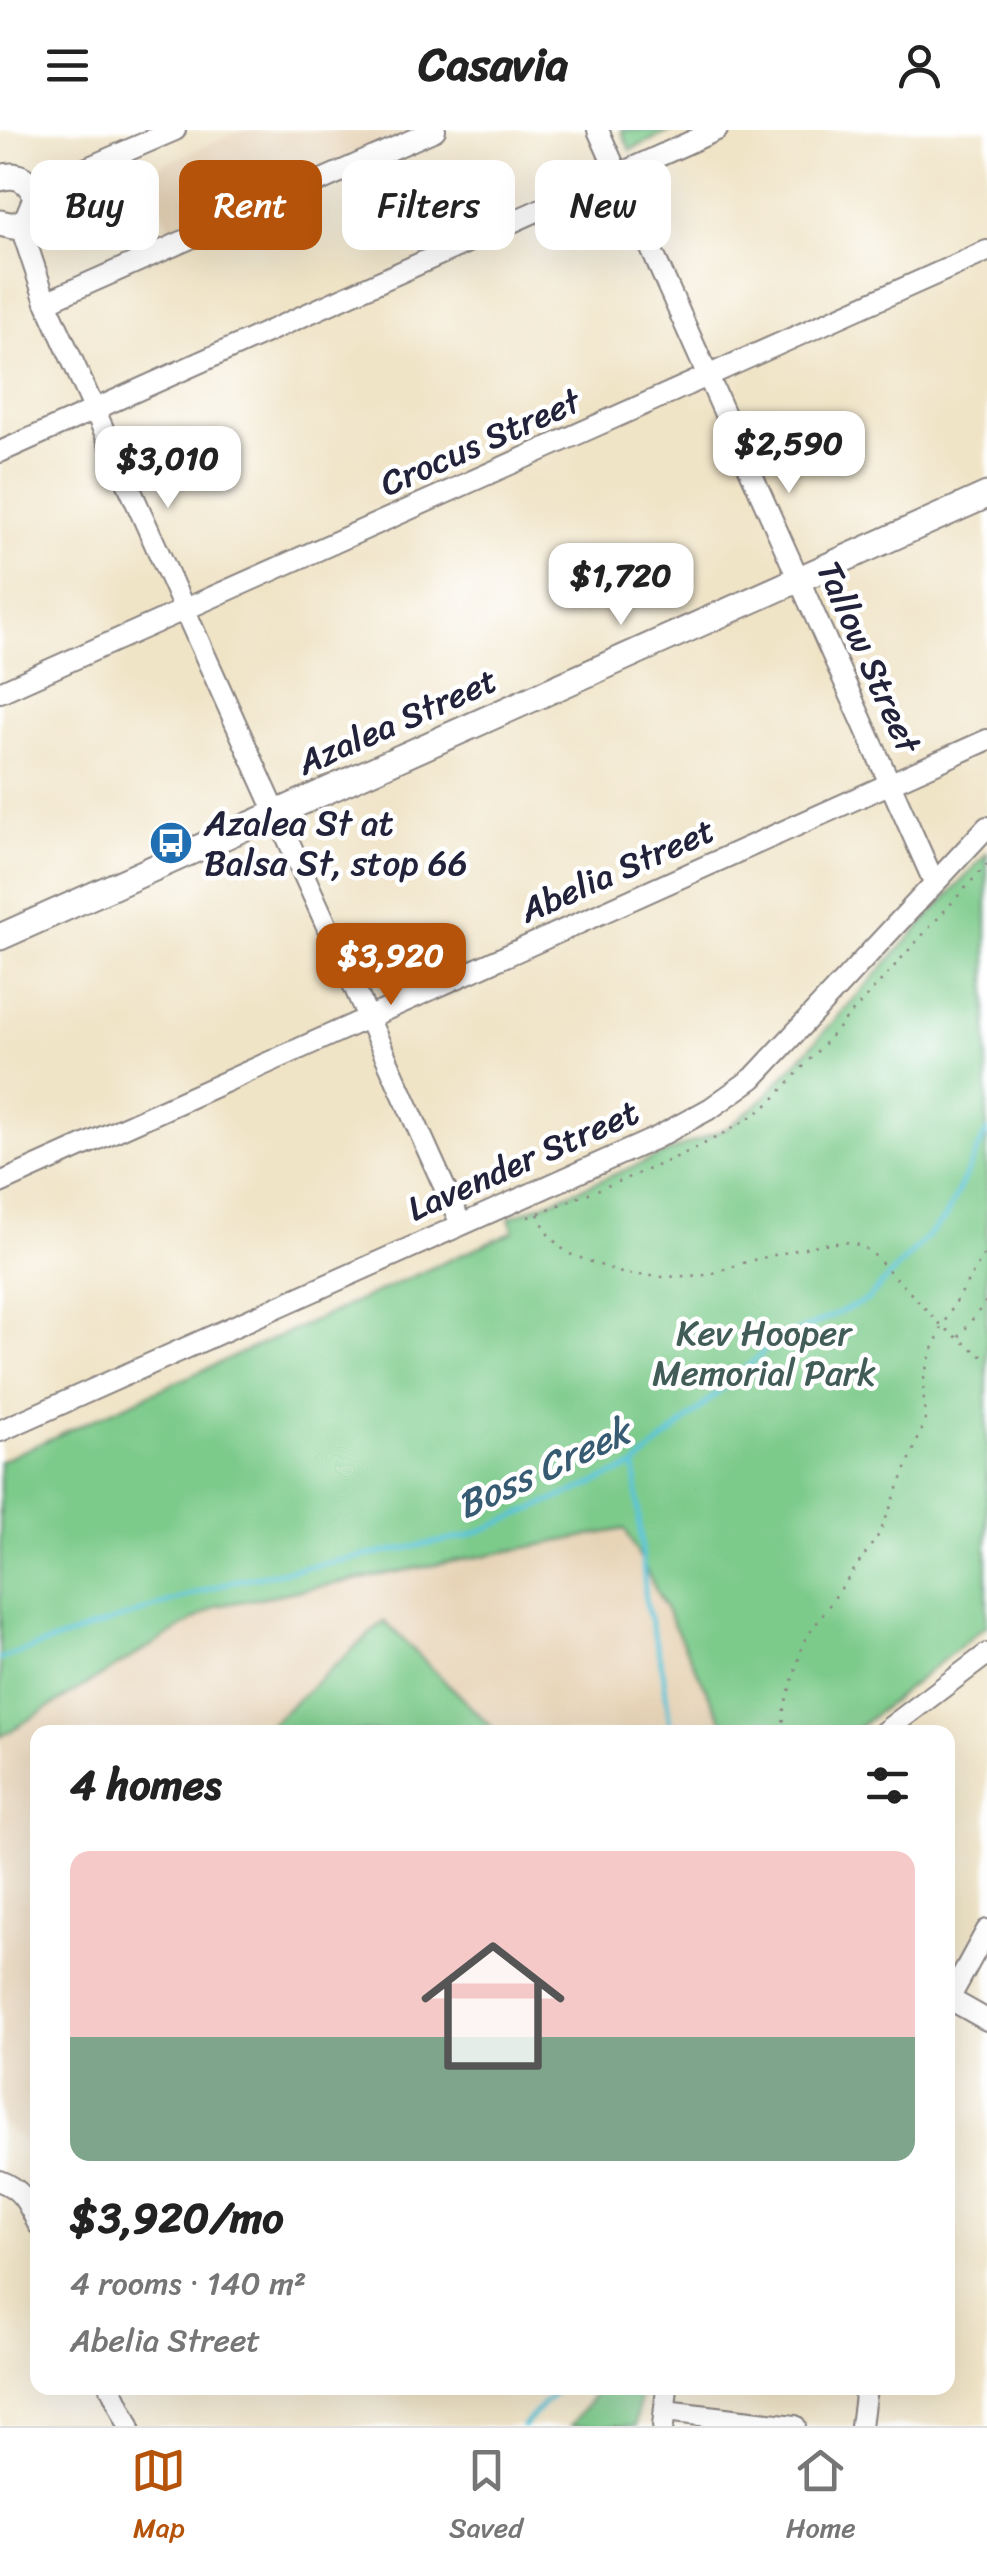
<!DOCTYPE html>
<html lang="en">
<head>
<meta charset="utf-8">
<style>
  :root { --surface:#fff; --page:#f6f6f6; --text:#222; --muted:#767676; --line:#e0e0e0; --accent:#b45309 }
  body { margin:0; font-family:Sriracha,sans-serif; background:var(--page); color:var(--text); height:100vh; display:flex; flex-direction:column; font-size:38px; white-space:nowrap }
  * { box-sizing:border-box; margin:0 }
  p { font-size:32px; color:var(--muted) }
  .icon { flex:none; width:55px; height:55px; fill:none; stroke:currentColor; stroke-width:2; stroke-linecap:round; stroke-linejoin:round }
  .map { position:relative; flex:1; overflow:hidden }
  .drawer { position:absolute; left:30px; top:1595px; width:925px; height:670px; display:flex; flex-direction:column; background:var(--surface); border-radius:20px; box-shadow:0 10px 40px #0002 }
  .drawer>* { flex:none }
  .top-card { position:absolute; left:30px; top:30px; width:928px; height:90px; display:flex; gap:20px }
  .price { position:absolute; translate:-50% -85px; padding:0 22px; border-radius:20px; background:#fff; color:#222; font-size:32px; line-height:65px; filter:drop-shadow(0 2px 5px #0008) }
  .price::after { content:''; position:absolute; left:50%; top:60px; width:30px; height:22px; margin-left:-15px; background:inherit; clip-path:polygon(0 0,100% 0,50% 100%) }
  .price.current { background:var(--accent); color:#fff }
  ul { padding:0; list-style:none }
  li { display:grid; align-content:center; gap:20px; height:530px; padding:0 40px }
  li+li { border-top:2px solid var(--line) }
  li span { display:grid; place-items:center; height:310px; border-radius:20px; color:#555 }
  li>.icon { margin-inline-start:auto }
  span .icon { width:180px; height:180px; fill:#fffc; stroke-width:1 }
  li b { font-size:42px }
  h2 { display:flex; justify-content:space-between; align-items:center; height:120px; padding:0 40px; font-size:42px }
  .pill { padding:0 35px; border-radius:20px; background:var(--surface); box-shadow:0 10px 40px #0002; font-size:35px; line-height:90px }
  .pill.current { background:var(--accent); color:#fff }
  header { display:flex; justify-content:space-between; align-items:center; height:130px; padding:0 40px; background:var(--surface); font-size:45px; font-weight:700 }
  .dock { display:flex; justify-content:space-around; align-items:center; height:140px; border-top:2px solid var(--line); background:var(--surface); font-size:28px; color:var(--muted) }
  .dock a { display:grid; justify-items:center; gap:5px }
  .dock .current { color:var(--accent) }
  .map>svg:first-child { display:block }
</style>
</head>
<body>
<header><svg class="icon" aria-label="menu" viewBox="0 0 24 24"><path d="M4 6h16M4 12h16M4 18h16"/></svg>Casavia<svg class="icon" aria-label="person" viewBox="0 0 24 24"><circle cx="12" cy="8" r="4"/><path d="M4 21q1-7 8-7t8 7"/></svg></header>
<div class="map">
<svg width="987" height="2296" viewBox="0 0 987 2296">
  <rect width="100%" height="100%" fill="#fff"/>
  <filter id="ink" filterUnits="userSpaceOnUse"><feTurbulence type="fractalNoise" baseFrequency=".01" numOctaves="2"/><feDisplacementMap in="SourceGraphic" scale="20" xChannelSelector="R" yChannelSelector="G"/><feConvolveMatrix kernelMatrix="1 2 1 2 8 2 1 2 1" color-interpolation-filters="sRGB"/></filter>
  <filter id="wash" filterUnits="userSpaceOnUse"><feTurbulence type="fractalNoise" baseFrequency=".0048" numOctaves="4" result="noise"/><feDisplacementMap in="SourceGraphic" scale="40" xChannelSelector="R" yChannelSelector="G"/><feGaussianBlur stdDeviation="2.25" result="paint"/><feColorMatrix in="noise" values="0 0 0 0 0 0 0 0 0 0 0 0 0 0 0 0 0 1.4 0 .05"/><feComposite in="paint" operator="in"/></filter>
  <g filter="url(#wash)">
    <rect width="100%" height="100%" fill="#f0e4c7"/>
    <g fill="#e7d4b7">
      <polygon points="241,0 411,0 173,105 144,43"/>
      <polygon points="625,1399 728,1602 38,1602 37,2031 14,2003 0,1995 0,1607 217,1476"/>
    </g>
    <g fill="#7dcb8b" stroke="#507663" stroke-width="2.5">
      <polygon points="621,0 670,0 671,1 630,20"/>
      <polygon points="987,723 987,1495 853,1602 728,1602 625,1399 217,1476 0,1607 0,1331 514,1101 509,1088 729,997 761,971"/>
      <polygon points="384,1491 496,1602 262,1602"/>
      <polygon points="599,2258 641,2258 636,2296 571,2296"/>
    </g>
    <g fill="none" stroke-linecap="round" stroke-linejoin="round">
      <g stroke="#5cc4d8" stroke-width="5">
        <polyline points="635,1336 646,1473 663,1541 671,1602"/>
        <polyline points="0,1529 233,1451 466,1407 635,1336 775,1212 867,1170 945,1088 987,1001"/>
        <polyline points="523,2296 559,2258"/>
      </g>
    </g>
  </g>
  <g filter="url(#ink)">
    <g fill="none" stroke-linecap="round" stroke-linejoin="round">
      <g stroke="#898381" stroke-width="24">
        <g id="minor">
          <polyline points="598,0 934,752"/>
          <polyline points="34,61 175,0"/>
          <polyline points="20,94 46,172 461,1094"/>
          <polyline points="46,172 435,0"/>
          <polyline points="0,322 717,0"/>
          <polyline points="0,562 987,121"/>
          <polyline points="0,1053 987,610"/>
          <polyline points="0,1301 656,1008 711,978 753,948 987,697"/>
          <polyline points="884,1602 987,1524"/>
          <polyline points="948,1868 987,1890"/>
          <polyline points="948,1871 987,1800"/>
          <path d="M0 2051C22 2059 28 2073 38 2094"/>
          <polyline points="111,2258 129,2296"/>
          <polyline points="665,2281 795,2296"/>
          <polyline points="663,2296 667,2258"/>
          <polyline points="861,2296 866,2258"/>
        </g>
      </g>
      <g stroke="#898381" stroke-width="29">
        <g id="tertiary">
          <path d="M0 48C18 42 31 51 36 68L27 90 13 96 0 93"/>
          <polyline points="0,807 987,365"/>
        </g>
      </g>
      <g stroke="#898381" stroke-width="2.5" stroke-dasharray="2.5 8" stroke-linecap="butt">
        <path d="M539 1083C611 1053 713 1020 772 971L987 734"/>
        <polyline points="528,1087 538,1084 549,1106 567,1123 624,1144 665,1147 707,1145 749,1131 822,1114 851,1112 870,1121 942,1196 987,1230"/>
        <polyline points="959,1207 987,1170"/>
        <polyline points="783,1602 784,1578 804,1511 880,1403 925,1292 923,1254 927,1235 942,1196 987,1119"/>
        <polyline points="612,2296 618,2296"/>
      </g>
      <use href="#minor" stroke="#fff" stroke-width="20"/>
      <use href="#tertiary" stroke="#fff" stroke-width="25"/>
    </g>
  </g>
  <defs>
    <g id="bus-disc" transform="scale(2.25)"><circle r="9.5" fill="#1f6fb2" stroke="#fff"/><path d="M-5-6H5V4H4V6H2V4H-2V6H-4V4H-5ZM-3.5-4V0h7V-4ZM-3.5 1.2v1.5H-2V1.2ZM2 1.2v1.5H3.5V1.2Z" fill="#fff"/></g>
  </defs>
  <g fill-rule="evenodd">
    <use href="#bus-disc" x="171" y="713"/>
  </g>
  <g text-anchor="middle" stroke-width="9" stroke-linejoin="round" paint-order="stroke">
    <g font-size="35" fill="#22223b" stroke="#fff">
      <text transform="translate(480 312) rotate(-24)" y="12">Crocus Street</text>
      <text transform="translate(869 527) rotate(66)" y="12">Tallow Street</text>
      <text transform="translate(397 591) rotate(-24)" y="12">Azalea Street</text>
      <text transform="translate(617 740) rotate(-24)" y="12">Abelia Street</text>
      <text transform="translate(523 1030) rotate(-24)" y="12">Lavender Street</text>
    </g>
    <g font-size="35" fill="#22223b" stroke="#fff" text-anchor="start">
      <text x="204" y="705">Azalea St at<tspan x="204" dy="40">Balsa St, stop 66</tspan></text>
    </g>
    <g font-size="35" fill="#425d57" stroke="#fff">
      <text x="764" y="1215">Kev Hooper<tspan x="764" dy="40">Memorial Park</tspan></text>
    </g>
    <g font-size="38" font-style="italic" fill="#365b72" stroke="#fff">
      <text transform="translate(543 1338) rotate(-25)" y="13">Boss Creek</text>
    </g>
  </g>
</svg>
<b class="price" style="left:789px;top:366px">$2,590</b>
<b class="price" style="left:168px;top:381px">$3,010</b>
<b class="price" style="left:621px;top:498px">$1,720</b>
<b class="price current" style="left:391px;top:878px">$3,920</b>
<div class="top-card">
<a class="pill">Buy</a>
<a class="pill current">Rent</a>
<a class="pill">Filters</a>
<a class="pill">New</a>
</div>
<section class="drawer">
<h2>4 homes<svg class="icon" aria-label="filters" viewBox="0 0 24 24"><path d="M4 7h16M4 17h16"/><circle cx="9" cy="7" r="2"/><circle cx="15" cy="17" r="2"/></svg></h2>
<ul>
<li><span style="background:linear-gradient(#f6c9c9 60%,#7fa58c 0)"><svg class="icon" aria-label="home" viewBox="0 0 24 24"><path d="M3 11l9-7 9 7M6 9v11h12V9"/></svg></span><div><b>$3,920/mo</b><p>4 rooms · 140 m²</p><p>Abelia Street</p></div></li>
</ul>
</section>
</div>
<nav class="dock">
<a class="current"><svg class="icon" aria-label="map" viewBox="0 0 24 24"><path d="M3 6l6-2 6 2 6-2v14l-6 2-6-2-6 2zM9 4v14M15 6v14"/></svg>Map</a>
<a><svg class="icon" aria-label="saved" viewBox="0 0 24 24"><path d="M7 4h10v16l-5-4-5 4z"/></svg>Saved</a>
<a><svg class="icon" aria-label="home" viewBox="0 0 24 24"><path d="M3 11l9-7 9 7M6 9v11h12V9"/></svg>Home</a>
</nav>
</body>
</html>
